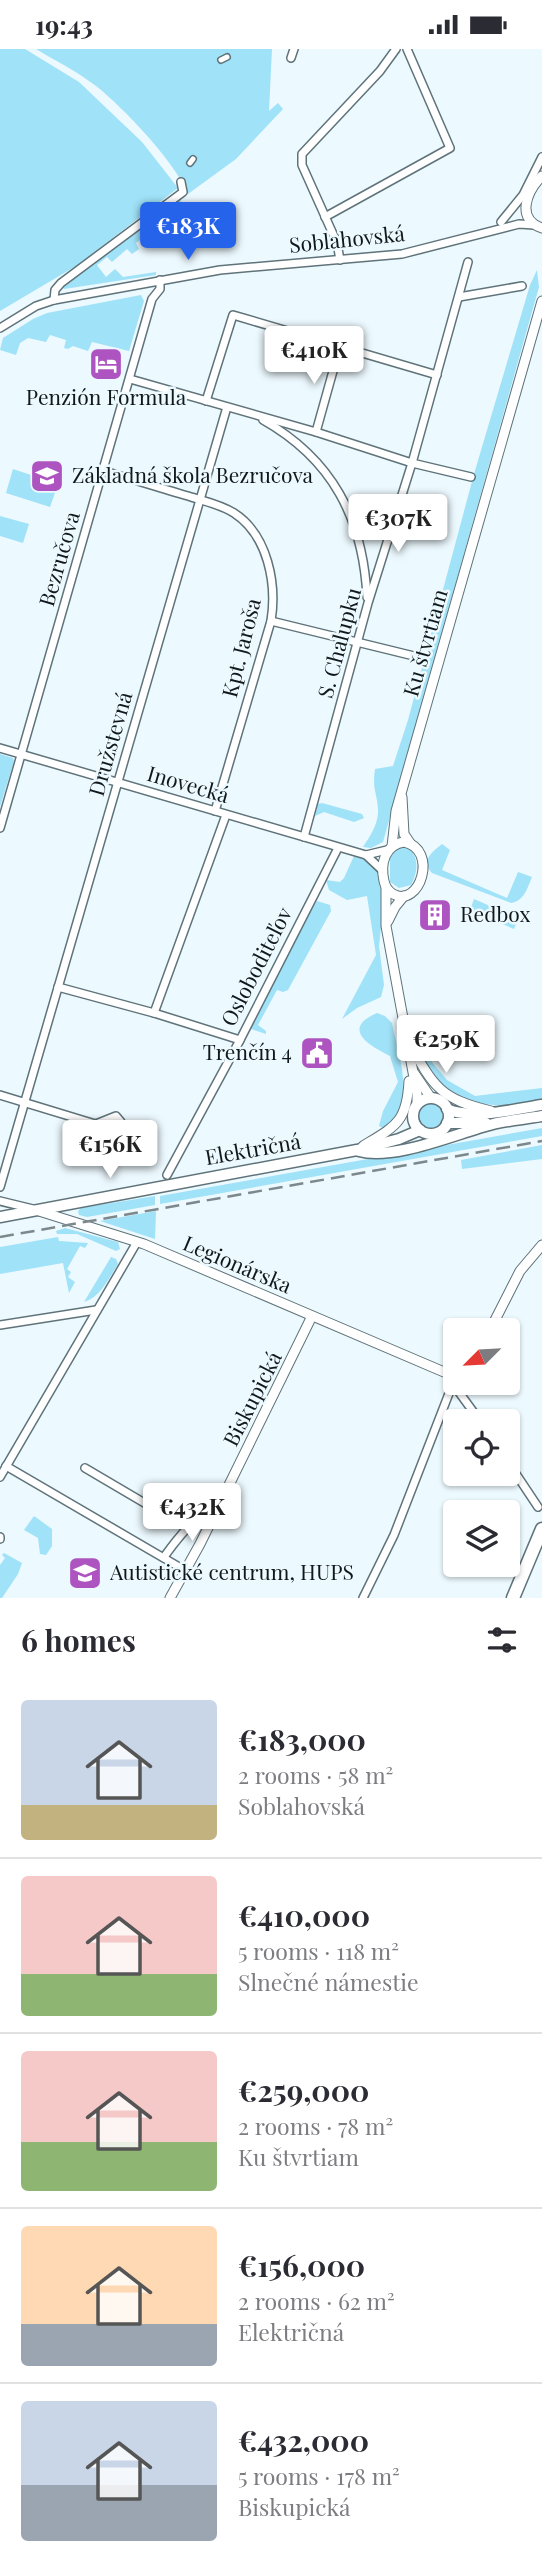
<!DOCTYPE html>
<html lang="en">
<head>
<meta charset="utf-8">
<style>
  :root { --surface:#fff; --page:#f2f2f3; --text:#2b2b33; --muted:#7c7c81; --line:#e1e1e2; --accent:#2563eb }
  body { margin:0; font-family:"Playfair Display",serif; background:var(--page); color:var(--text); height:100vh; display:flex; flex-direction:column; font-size:26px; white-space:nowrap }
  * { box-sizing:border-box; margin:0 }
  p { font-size:23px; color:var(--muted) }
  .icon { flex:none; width:38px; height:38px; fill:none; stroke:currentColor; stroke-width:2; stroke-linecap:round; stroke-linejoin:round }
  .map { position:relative; height:1549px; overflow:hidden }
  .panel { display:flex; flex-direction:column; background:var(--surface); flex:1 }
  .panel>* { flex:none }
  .needle { width:46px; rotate:246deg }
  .tools { position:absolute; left:443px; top:1269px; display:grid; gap:14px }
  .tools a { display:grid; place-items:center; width:77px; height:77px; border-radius:7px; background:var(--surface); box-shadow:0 2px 5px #0004; font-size:35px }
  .price { position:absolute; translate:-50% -60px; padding:0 16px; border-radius:7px; background:#fff; color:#222; font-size:23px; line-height:46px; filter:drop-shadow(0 2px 4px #0008) }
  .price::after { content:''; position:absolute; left:50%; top:42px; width:21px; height:16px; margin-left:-10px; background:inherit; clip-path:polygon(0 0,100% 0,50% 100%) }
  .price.on { background:var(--accent); color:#fff }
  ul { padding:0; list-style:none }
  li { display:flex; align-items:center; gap:21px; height:175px; padding:0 21px }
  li+li { border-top:2px solid var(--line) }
  li span { display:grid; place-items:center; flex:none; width:196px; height:140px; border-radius:7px; color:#555 }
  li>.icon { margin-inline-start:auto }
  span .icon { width:84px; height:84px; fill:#fffc; stroke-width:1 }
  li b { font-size:30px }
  h2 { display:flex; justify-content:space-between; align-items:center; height:84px; padding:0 21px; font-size:30px }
  .status { display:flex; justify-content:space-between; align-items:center; height:49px; padding:0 35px; background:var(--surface); direction:ltr }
  .status svg { height:19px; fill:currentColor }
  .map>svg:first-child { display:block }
</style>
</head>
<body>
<div class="status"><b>19:43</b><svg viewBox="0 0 49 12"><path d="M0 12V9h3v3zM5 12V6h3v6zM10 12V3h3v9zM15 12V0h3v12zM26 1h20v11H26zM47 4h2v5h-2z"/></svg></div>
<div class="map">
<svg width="542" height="1549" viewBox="0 0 542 1549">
  <rect width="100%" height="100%" fill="#ecf9fe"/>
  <g fill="#a0e2f8">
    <polygon points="0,0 25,0 79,33 142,93 178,139 76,217 0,262"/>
    <path d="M36 0H272L269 62 278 54 283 60 236 110 188 145C176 114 123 58 96 37 78 23 56 12 36 0Z"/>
    <polygon points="180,150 183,157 136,194 139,200 132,205 127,200 112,213 107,208 97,216 106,228 115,220 123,228 156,223 156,226 64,240 63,238"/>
    <path d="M537 221 539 238 383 793 371 799 363 798C370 787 379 774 378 760 377 743 372 741 375 720L393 717 408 671 474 425 530 236Z"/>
    <polygon points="141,246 144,252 129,302 92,293 88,302 73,297 68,300 64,299 66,291 50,286 46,293 28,289 20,294 16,306 0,301 3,289 33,270 47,264"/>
    <polygon points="13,420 58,435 50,458 6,444"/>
    <polygon points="0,467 29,475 23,494 0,487"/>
    <polygon points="0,705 13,709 14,712 0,758"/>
    <polygon points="322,754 362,765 364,769 354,773 324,763 315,767 318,755"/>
    <path d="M442 795 450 801 442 821 507 849 518 823 532 828C527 840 524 852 511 854L432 824C420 812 432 803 442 795Z"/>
    <path d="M405 796C419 806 419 821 411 836L399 839 390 833V808L395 799Z"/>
    <polygon points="354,807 366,810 378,821 382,840 384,850 379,897 384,936 381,948 357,959 342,970 376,906 367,847 347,851 329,841 326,831 340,833 344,829"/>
    <polygon points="474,850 513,867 516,875 514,880 470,861"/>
    <polygon points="317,852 330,856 331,862 288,941 283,943 277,941 258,976 266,982 266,985 251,980 310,862"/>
    <path d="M377 964 385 967 392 974C398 1006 419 1058 383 1079L379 1077 383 1062 398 1033 390 1007C370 997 340 980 377 964Z"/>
    <path d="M413 966 420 974 431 1012 447 1031 475 1047 542 1039V1050C527 1052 509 1057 494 1056 438 1053 420 1016 413 966Z"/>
    <circle cx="431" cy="1067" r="13"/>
    <polygon points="542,1079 542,1087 160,1155 160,1147"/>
    <polygon points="542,1096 542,1110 462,1120 461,1111"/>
    <polygon points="155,1147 155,1156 87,1168 79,1166 78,1162 81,1159"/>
    <polygon points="156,1162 155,1190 100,1172"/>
    <polygon points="65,1179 118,1193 120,1200 116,1202 77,1185 57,1185 56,1182"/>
    <polygon points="58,1188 59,1192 88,1194 85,1199 80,1197 67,1220 71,1223 68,1228 75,1233 69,1244 63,1214 0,1225 0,1198"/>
    <path d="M111 1208 116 1210 118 1215C108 1230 102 1247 84 1253Z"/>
    <polygon points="34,1467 52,1480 52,1497 46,1506 40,1505 38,1489 24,1481"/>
    <polygon points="4,1504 22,1514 18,1525 2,1549 0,1549 0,1516 5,1509 2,1506"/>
  </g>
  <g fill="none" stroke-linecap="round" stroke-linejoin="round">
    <g stroke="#5f737a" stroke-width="8">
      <g id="pedestrian">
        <polyline points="221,11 227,8"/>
        <polyline points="190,114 193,110"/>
      </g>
    </g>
    <g stroke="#5f737a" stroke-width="10">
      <g id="minor">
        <polyline points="291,9 294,0"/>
        <polyline points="325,168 450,99 407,0"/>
        <polyline points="501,173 523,146 542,108"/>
        <polyline points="340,211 337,194 302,116 302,105 380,22 396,0"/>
        <polyline points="459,248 522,237"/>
        <polyline points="54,251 55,241 61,234 183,143 181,133"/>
        <polyline points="0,279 36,257 54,251 220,221 402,205 519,175 534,176"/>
        <polyline points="130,330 316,383 412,414 471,428"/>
        <polyline points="206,352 233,266 437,326"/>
        <path d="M263 371C332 410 363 469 367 548"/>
        <polyline points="316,383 340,297"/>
        <path d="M104 422C132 430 160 439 188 447 203 452 220 455 234 464 268 486 277 535 271 572L215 762"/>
        <polyline points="271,572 418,608"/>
        <polyline points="0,699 366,806 383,822"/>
        <polyline points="0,779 152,250 160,240 160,231"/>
        <polyline points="304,788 368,554 412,414 468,213"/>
        <polyline points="366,806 387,801"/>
        <polyline points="58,938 154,964 240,991"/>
        <polyline points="154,964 226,766"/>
        <polyline points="0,1046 115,1081 121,1077 121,1073 116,1067 96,1075"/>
        <polyline points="167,1126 240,991 338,799"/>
        <polyline points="0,1138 227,358"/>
        <polyline points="0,1152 33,1160"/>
        <polyline points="0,1276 96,1261"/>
        <polyline points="453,1335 480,1372"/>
        <polyline points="508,1413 538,1458"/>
        <polyline points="6,1417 186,1522"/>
        <polyline points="85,1419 187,1479"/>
        <polyline points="0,1428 137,1193"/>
        <polyline points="0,1488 0,1490"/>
        <path d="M164 1508C174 1494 198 1461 216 1462"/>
        <polyline points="363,1549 394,1486 455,1329"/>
      </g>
    </g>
    <g stroke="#5f737a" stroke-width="11">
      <g id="tertiary">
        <path d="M542 127C527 142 515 170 542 179"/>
        <polyline points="402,748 404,785 410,794"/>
        <path d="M404 793C439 800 420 860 393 845 388 842 385 837 384 832 380 814 385 796 404 793Z"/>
        <polyline points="392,797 396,762 542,252"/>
        <polyline points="386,839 386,877 417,1045 417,1056"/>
        <polyline points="388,872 395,858 404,847"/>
        <path d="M410 994C433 1038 441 1050 491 1062"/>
        <polyline points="414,1024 431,1049"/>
        <path d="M363 1097C396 1077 407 1073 409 1032"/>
        <polyline points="39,1162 144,1195 444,1323 455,1324"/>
        <polyline points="490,1281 520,1222 542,1196"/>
        <polyline points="170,1549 200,1495 312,1267"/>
      </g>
    </g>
    <g stroke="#5f737a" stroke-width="13">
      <g id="secondary">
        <circle cx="431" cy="1067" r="18"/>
        <path d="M447 1060C471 1071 517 1060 542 1056"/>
        <polyline points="447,1074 486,1074"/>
        <path d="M359 1102C394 1112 457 1084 493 1075 509 1071 526 1070 542 1067"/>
        <polyline points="0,1168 357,1101 399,1090 420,1081"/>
      </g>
    </g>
    <g stroke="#5f737a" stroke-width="15">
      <polyline id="primary" points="513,1549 542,1480"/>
    </g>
    <use href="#pedestrian" stroke="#fff" stroke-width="5"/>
    <use href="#minor" stroke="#fff" stroke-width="7"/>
    <use href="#tertiary" stroke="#fff" stroke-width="9"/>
    <use href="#secondary" stroke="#fff" stroke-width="10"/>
    <use href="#primary" stroke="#fff" stroke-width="12"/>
    <polyline stroke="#7d888c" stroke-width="2.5" stroke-dasharray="14 7" stroke-linecap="butt" points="0,1188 542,1092"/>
  </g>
  <defs>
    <g id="hotel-square" transform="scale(1.75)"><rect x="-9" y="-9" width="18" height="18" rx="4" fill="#ad54c1" stroke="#ecf9fe"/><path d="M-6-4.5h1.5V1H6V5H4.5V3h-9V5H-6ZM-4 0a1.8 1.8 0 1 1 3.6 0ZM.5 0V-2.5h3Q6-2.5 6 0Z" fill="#fff"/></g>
    <g id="school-square" transform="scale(1.75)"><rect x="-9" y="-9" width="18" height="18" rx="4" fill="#ad54c1" stroke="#ecf9fe"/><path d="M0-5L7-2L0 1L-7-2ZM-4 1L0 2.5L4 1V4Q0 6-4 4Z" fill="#fff"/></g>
    <g id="building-square" transform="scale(1.75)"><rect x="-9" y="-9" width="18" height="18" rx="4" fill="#ad54c1" stroke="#ecf9fe"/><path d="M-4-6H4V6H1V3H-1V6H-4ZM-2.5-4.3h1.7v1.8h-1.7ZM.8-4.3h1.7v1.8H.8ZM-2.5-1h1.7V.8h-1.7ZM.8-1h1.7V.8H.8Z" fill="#fff"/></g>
    <g id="civic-square" transform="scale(1.75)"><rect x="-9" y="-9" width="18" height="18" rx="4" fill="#ad54c1" stroke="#ecf9fe"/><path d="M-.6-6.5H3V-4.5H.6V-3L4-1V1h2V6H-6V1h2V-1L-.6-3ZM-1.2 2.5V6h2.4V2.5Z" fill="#fff"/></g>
  </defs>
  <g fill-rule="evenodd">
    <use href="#hotel-square" x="106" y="315"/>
    <use href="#school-square" x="47" y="427"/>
    <use href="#building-square" x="435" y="866"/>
    <use href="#civic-square" x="317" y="1004"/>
    <use href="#school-square" x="85" y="1524"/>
  </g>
  <g text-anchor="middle" stroke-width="5" stroke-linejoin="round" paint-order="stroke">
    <g font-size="21" fill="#10181b" stroke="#ecf9fe">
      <text transform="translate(347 191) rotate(-6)" y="7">Soblahovská</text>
      <text transform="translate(60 510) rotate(-74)" y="7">Bezručova</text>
      <text transform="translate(340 594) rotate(-75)" y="7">S. Chalupku</text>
      <text transform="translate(426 594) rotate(-74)" y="7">Ku štvrtiam</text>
      <text transform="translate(242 599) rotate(-76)" y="7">Kpt. Jaroša</text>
      <text transform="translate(111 695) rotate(-74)" y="7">Družstevná</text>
      <text transform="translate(188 736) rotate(16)" y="7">Inovecká</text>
      <text transform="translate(257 918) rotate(-63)" y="7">Osloboditeľov</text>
      <text transform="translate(253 1101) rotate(-10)" y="7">Električná</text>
      <text transform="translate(237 1216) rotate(23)" y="7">Legionárska</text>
      <text transform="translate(253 1350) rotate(-63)" y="7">Biskupická</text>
    </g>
    <g font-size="21" fill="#10181b" stroke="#ecf9fe" text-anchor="start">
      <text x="106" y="356" text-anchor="middle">Penzión Formula</text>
      <text x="72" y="434">Základná škola Bezručova</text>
      <text x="460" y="873">Redbox</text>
      <text x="292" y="1011" text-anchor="end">Trenčín 4</text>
      <text x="110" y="1531">Autistické centrum, HUPS</text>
    </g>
  </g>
</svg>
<div class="tools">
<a><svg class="needle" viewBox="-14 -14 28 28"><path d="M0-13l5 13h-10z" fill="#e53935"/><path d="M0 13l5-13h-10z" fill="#7c7c81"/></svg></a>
<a><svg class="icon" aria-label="locate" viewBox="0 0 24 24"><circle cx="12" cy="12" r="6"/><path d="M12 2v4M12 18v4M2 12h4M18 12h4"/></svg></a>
<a><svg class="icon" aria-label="layers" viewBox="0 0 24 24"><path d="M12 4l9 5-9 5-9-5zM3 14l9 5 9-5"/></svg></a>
</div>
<b class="price on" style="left:188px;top:213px">€183K</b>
<b class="price" style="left:314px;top:337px">€410K</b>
<b class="price" style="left:398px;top:505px">€307K</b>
<b class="price" style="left:446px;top:1026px">€259K</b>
<b class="price" style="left:110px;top:1131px">€156K</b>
<b class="price" style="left:192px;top:1494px">€432K</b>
</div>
<section class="panel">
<h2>6 homes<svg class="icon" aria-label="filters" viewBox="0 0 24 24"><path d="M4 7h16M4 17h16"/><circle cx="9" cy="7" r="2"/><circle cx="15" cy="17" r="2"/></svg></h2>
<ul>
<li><span style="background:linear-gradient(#c9d6e8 75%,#c2b280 0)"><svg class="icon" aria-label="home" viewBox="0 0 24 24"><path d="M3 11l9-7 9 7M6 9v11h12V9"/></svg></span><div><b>€183,000</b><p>2 rooms · 58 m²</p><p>Soblahovská</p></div></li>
<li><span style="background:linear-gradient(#f6c9c9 70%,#8fb573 0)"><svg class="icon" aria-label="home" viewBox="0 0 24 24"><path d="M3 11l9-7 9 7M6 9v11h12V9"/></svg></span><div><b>€410,000</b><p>5 rooms · 118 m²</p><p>Slnečné námestie</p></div></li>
<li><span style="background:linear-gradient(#f6c9c9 65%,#8fb573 0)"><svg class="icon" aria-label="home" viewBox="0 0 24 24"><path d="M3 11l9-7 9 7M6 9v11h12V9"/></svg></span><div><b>€259,000</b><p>2 rooms · 78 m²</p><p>Ku štvrtiam</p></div></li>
<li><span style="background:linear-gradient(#ffd9b3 70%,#9aa5b1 0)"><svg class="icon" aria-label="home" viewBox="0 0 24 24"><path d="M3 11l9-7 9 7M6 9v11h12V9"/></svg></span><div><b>€156,000</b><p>2 rooms · 62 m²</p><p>Električná</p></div></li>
<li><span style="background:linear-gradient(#c9d6e8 60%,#9aa5b1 0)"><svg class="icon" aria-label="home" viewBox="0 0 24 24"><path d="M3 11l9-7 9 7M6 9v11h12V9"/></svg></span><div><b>€432,000</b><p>5 rooms · 178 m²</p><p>Biskupická</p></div></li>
</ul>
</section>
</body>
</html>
